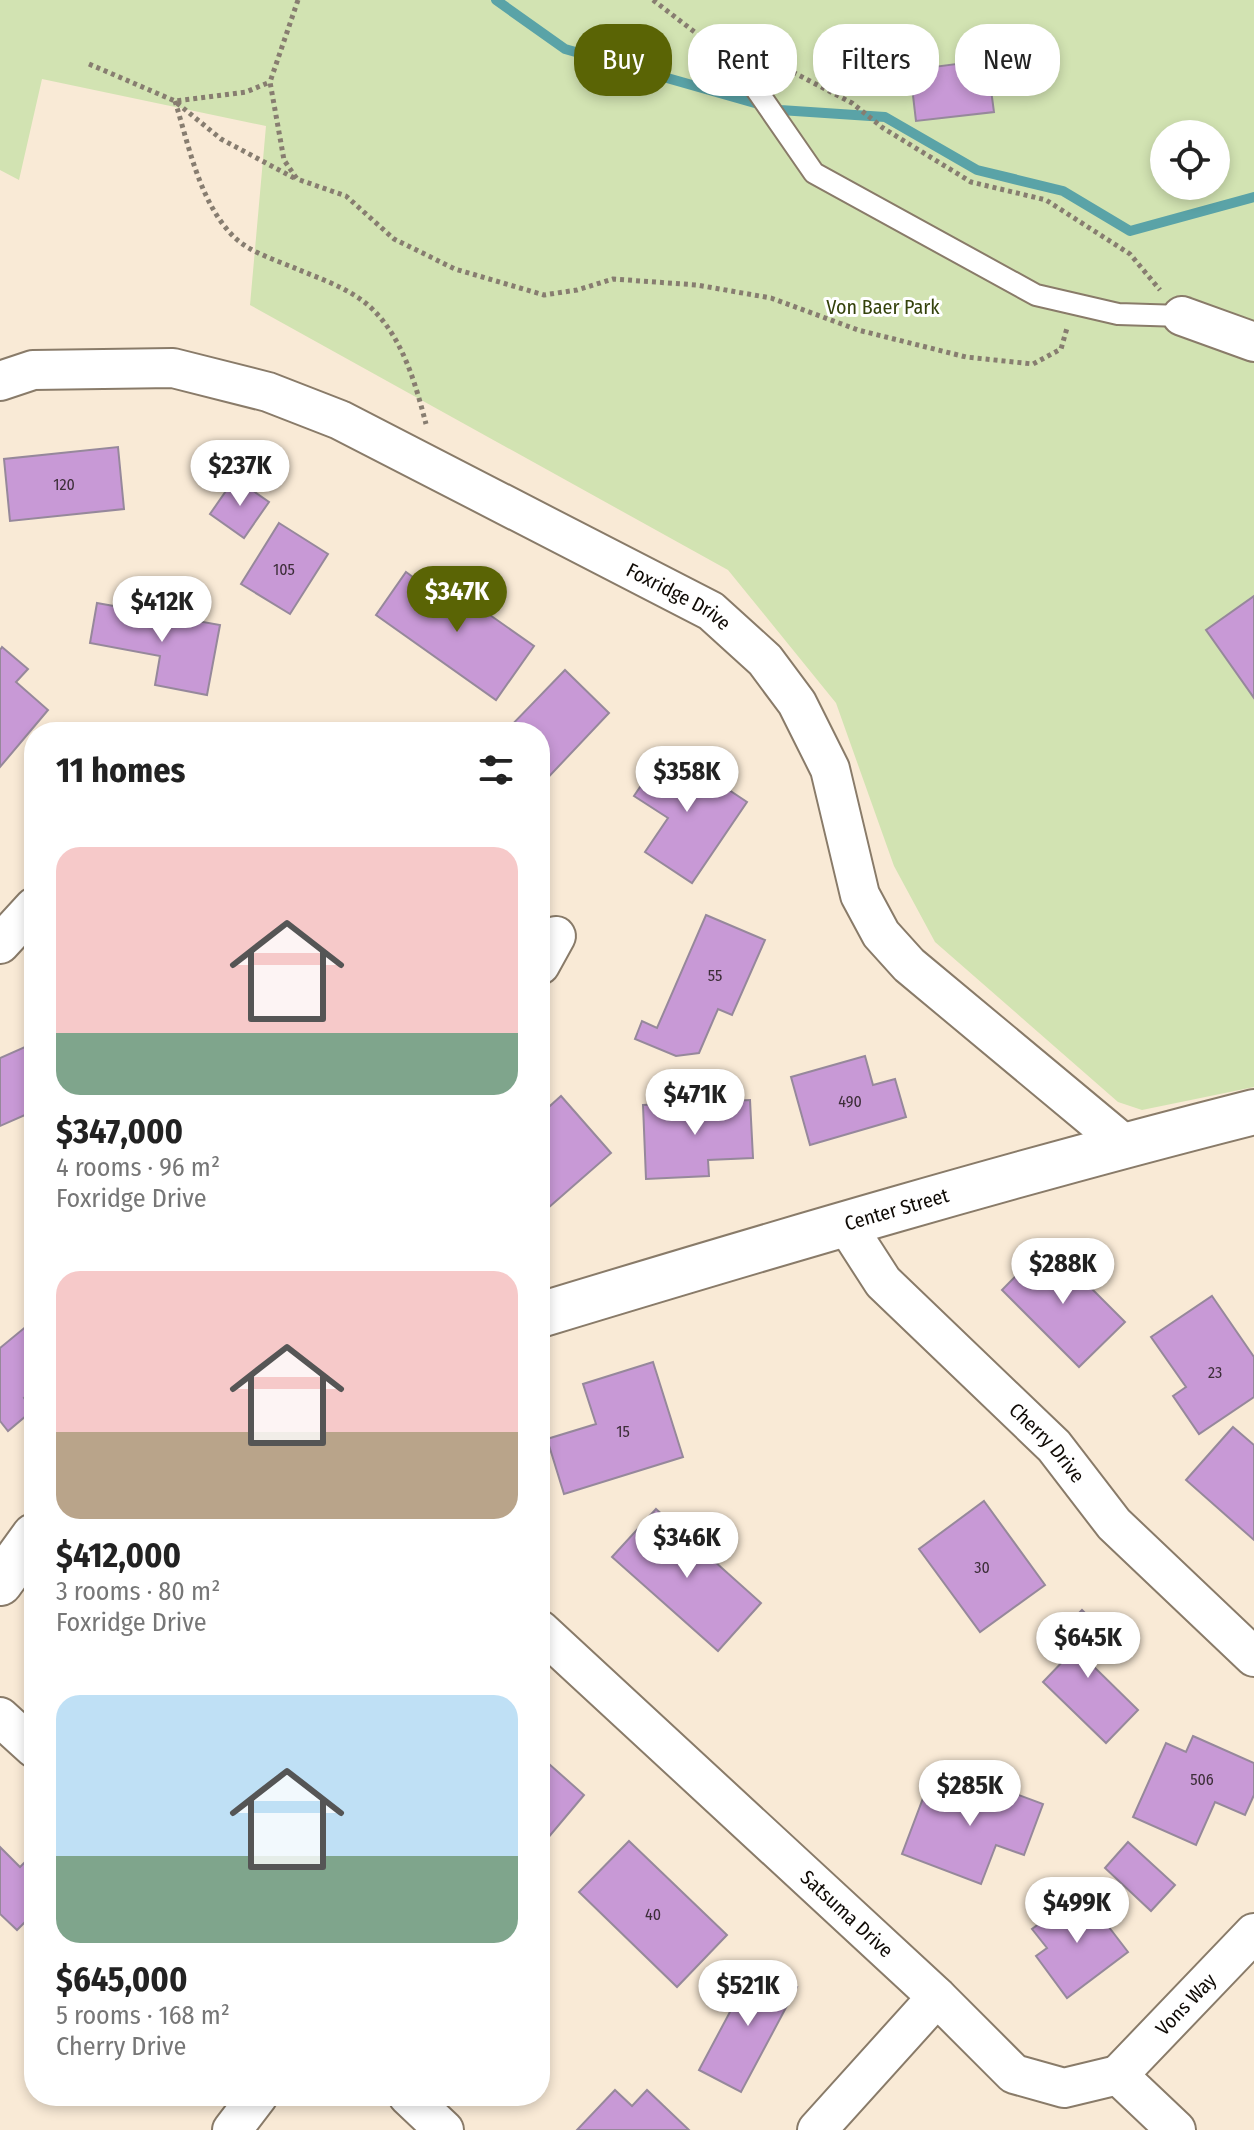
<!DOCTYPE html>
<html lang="en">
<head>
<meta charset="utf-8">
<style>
  :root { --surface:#fff; --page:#f6f6f6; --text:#222; --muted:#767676; --accent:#5a6405 }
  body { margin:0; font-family:"Fira Sans Condensed",sans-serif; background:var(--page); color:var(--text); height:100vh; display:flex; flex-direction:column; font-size:30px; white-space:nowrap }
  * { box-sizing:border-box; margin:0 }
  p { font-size:26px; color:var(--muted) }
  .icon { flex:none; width:44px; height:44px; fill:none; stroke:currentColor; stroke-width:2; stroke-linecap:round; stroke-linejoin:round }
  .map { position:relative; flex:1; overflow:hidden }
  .details { position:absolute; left:24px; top:722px; width:526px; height:1384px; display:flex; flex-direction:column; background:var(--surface); border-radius:32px; box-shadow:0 4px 12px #0003 }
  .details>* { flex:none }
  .banner { position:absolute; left:574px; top:24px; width:560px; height:72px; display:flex; gap:16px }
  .tools { position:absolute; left:1150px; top:120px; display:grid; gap:16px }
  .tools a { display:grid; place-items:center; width:80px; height:80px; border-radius:50%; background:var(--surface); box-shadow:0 4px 12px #0003; font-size:40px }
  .price { position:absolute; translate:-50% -68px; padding:0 18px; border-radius:28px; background:#fff; color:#222; font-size:26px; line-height:52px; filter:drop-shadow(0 2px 4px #0008) }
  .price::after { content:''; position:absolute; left:50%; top:48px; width:24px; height:18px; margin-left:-12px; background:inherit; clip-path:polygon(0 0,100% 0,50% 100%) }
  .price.active { background:var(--accent); color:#fff }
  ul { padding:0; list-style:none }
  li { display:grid; align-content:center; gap:16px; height:424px; padding:0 32px }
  li span { display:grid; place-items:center; height:248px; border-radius:24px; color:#555 }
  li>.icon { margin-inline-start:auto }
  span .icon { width:144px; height:144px; fill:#fffc; stroke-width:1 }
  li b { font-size:34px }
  h2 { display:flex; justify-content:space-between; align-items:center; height:96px; padding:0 32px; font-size:34px }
  .tag { padding:0 28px; border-radius:32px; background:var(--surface); box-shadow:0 4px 12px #0003; font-size:28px; line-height:72px }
  .tag.active { background:var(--accent); color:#fff }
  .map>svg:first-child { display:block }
</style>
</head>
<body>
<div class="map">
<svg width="1254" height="2130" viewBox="0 0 1254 2130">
  <rect width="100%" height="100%" fill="#f9ead6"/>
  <path fill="#d2e3b2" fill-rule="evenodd" d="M0 0H1254V1087L1142 1110 1118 1102 935 942 894 866 836 703 728 570 250 305 266 126 42 79 19 180 0 170ZM1164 134H1216V186H1164Z"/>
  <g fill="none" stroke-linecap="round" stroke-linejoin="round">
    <polyline stroke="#5aa3a7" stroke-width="10" points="496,0 565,49 780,110 885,117 977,170 1063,191 1130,231 1254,197"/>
  </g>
  <g fill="#c899d6" stroke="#96889b" stroke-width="2">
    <polygon points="987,60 994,112 916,121 910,70"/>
    <polygon points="118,447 124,509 10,521 4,459"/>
    <polygon points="235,478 269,502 244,538 210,514"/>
    <polygon points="279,523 328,554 290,614 241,584"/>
    <polygon points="406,572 442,598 450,587 534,646 496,700 376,615"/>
    <polygon points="1254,596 1254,698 1206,630"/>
    <polygon points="97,603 220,625 207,695 155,685 160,656 90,643"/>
    <polygon points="2,647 28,669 16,682 48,710 0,767 0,650"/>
    <polygon points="565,670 609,713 540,786 540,732 505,732"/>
    <polygon points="666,748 747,802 692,883 645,852 668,818 634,796"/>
    <polygon points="706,915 765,940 732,1015 718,1009 699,1053 676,1056 635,1039 642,1021 657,1028"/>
    <polygon points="34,1043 34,1111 0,1126 0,1058"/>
    <polygon points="865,1056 873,1085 895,1079 906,1117 810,1145 791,1077"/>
    <polygon points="561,1096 611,1153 540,1215 540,1115"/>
    <polygon points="750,1100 753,1158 708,1160 709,1176 646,1179 643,1105"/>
    <polygon points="1047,1244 1125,1322 1079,1367 1002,1290"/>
    <polygon points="1212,1296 1254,1357 1254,1397 1199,1434 1173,1396 1186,1387 1151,1337"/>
    <polygon points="34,1320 34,1389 24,1398 33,1410 8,1431 0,1421 0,1348"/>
    <polygon points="653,1362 683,1457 564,1494 547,1439 596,1424 583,1384"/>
    <polygon points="1233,1427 1254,1445 1254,1540 1186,1480"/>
    <polygon points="984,1501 1045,1585 980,1632 919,1549"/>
    <polygon points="656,1509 761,1603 718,1651 612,1557"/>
    <polygon points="1082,1610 1110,1638 1088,1661 1138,1710 1106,1743 1043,1682 1068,1656 1052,1641"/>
    <polygon points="1193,1736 1254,1763 1254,1795 1245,1815 1215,1802 1196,1845 1133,1817 1166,1743 1186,1752"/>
    <polygon points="540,1756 584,1795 542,1845 540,1844"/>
    <polygon points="967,1776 1043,1804 1024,1855 996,1845 981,1884 902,1854 928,1785 959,1796"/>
    <polygon points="629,1841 727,1935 677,1987 579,1892"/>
    <polygon points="1128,1842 1175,1885 1151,1911 1105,1868"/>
    <polygon points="0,1847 20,1867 29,1858 34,1862 34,1913 17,1930 0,1914"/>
    <polygon points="1082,1892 1128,1952 1067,1998 1036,1956 1047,1948 1032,1929"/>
    <polygon points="755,1965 797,1987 741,2092 699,2070"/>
    <polygon points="615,2090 632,2106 647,2090 689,2130 577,2130"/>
  </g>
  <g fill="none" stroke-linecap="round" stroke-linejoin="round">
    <g stroke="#897b69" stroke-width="24">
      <polyline id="lane" points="742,69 814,173 1036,295 1118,314 1182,316"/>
    </g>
    <g stroke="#897b69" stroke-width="42">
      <g id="street">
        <polyline points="1182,316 1254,342"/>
        <path id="s1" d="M0 381 33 370 173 368 268 392 340 420 711 611 765 660 797 703 830 769 860 895 881 934 909 965 1125 1145"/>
        <polyline points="0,944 34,907"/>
        <polyline points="540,965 556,936"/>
        <path id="s2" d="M845 1223 883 1282 1054 1446 1114 1524 1254 1657"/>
        <path id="s3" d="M540 1630 937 1997 1014 2074 1064 2088 1118 2075 1176 2130"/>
        <polyline points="0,1717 34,1748"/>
        <path id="s4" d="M1118 2075 1254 1933"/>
        <polyline points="408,2096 444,2130"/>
        <polyline points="232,2130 258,2096"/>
        <polyline points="817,2130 937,1997"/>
      </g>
    </g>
    <g stroke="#897b69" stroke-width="48">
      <g id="secondary">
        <path id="s5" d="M540 1315C777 1243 1014 1173 1254 1112"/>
        <polyline points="0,1583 34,1536"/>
      </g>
    </g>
    <g stroke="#877d70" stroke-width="5" stroke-dasharray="4 4" stroke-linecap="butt">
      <polyline points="298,0 270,82 284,160 297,179 346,196 394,239 455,269 544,295 577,290 613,279 697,285 771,298 858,330 966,357 1033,364 1061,349 1067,328"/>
      <polyline points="653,0 722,53"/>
      <polyline points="89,64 175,101 246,92 270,82"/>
      <polyline points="770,67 783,67 852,103 883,128 971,182 1046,200 1130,254 1160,290"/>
      <path d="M175 101C189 146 199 200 232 235 248 252 276 260 297 269 321 279 348 288 368 305 402 335 415 382 426 424"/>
      <polyline points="177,103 221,139 296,179"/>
    </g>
    <use href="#lane" stroke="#fff" stroke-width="20"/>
    <use href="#street" stroke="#fff" stroke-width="38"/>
    <use href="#secondary" stroke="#fff" stroke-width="44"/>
  </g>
  <g text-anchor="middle" stroke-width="6" stroke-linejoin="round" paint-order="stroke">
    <g font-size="16" fill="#3d2e39">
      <text x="64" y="490">120</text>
      <text x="284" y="575">105</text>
      <text x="715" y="981">55</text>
      <text x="850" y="1107">490</text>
      <text x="1215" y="1378">23</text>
      <text x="623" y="1437">15</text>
      <text x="982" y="1573">30</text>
      <text x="1202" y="1785">506</text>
      <text x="653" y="1920">40</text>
    </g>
    <g font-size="20" fill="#34420c" stroke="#fff">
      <text x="883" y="314">Von Baer Park</text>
    </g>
    <g font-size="20" fill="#0f0a05" stroke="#fff">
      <text dy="7" stroke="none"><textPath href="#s1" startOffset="732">Foxridge Drive</textPath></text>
      <text dy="7" stroke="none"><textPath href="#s5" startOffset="372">Center Street</textPath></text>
      <text dy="7" stroke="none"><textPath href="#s2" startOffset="300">Cherry Drive</textPath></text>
      <text dy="7" stroke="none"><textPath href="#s3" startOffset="418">Satsuma Drive</textPath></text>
      <text dy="7" stroke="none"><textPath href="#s4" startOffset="98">Vons Way</textPath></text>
    </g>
  </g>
</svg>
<div class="tools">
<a><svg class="icon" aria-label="locate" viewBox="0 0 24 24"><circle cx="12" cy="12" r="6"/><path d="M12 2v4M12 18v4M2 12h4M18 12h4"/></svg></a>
</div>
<b class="price" style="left:240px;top:508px">$237K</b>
<b class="price active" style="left:457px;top:634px">$347K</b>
<b class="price" style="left:162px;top:644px">$412K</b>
<b class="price" style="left:687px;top:814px">$358K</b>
<b class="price" style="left:695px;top:1137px">$471K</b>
<b class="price" style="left:1063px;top:1306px">$288K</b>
<b class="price" style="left:687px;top:1580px">$346K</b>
<b class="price" style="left:1088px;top:1680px">$645K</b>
<b class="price" style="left:970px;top:1828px">$285K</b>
<b class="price" style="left:1077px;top:1945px">$499K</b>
<b class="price" style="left:748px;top:2028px">$521K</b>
<div class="banner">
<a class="tag active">Buy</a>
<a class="tag">Rent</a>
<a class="tag">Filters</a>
<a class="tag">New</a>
</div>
<section class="details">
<h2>11 homes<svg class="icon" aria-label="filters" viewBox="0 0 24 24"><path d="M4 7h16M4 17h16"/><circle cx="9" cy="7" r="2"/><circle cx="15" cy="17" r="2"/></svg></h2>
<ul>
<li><span style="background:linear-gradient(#f6c9c9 75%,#7fa58c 0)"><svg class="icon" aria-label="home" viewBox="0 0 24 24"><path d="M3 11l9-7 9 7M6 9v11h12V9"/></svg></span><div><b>$347,000</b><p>4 rooms · 96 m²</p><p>Foxridge Drive</p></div></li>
<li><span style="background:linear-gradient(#f6c9c9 65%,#b9a48a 0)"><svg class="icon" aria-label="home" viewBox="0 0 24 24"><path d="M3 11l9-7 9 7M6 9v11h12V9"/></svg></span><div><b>$412,000</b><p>3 rooms · 80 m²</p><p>Foxridge Drive</p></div></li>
<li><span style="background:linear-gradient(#bfe0f5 65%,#7fa58c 0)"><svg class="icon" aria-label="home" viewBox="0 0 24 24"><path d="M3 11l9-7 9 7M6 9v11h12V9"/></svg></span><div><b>$645,000</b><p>5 rooms · 168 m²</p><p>Cherry Drive</p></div></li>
</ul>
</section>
</div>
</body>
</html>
